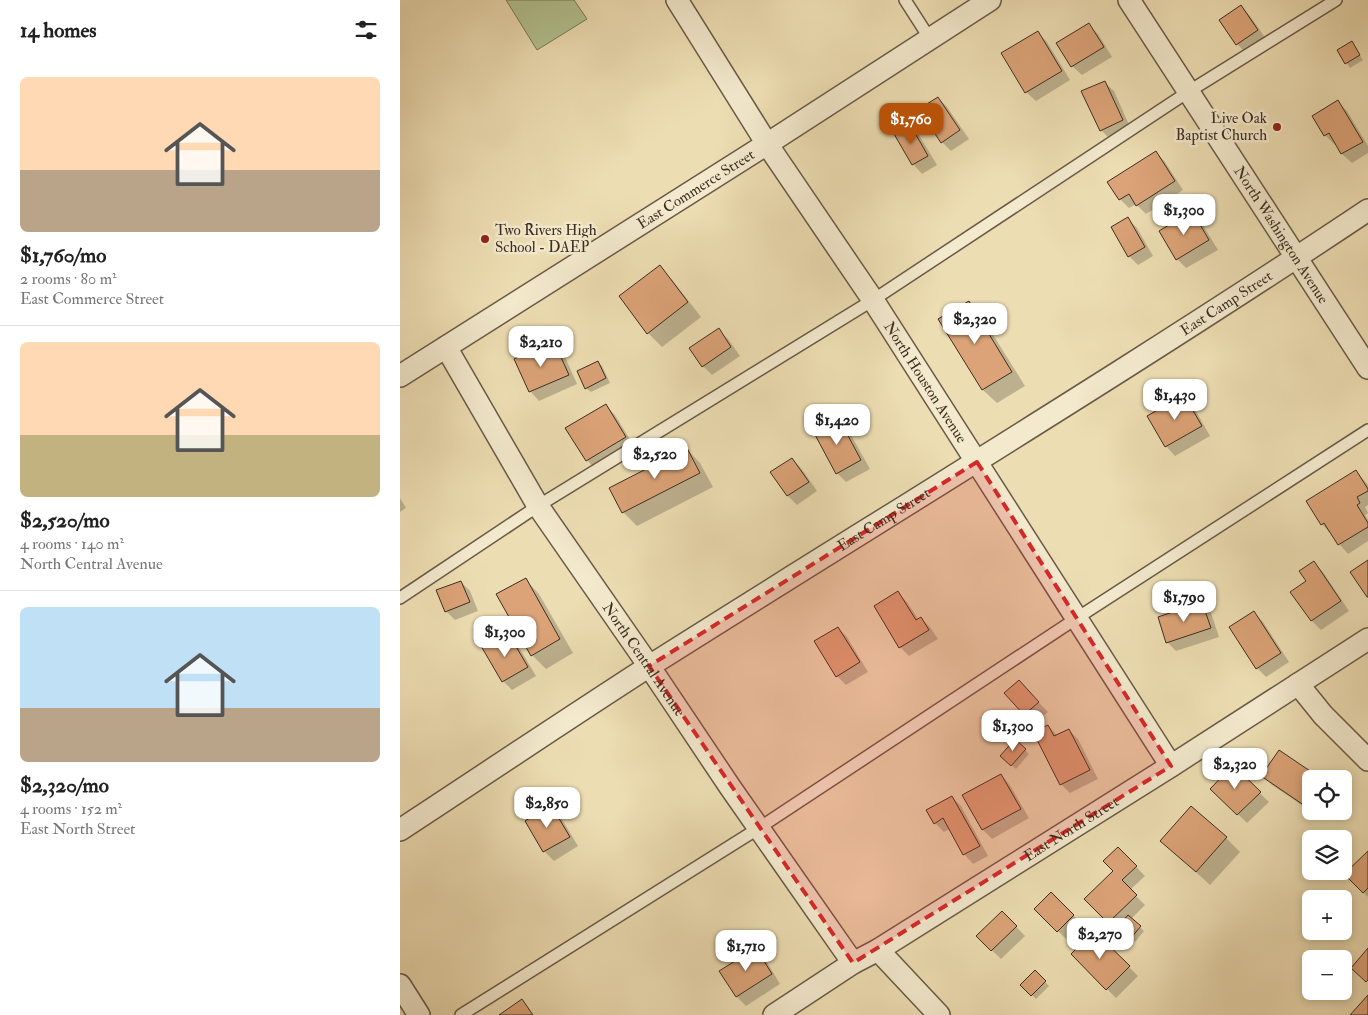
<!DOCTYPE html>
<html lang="en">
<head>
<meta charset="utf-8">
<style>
  :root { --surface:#fff; --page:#f6f6f6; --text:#222; --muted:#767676; --line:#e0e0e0; --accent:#b45309 }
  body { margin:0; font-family:"IM FELL Double Pica",serif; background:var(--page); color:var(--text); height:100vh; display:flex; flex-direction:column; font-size:19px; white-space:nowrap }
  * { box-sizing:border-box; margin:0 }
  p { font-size:16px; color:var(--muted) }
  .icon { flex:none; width:28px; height:28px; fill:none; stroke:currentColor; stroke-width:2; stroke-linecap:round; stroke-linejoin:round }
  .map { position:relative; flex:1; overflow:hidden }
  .details { display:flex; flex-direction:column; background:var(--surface); width:400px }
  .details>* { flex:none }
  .tools { position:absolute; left:902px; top:770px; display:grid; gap:10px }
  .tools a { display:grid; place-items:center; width:50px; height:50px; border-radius:8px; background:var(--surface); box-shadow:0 2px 8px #0003; font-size:25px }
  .price { position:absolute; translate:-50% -42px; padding:0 11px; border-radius:10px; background:#fff; color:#222; font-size:16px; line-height:32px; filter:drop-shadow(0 1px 2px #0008) }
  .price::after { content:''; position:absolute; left:50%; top:30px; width:15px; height:11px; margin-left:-8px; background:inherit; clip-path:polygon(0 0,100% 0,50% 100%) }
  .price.active { background:var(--accent); color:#fff }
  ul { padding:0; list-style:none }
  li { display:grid; align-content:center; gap:10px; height:265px; padding:0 20px }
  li+li { border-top:1px solid var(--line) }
  li span { display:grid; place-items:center; height:155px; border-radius:8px; color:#555 }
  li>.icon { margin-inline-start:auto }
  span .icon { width:90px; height:90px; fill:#fffc; stroke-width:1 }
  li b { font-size:21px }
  h2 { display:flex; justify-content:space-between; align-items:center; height:60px; padding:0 20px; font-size:21px }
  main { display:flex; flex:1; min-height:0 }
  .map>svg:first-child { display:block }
</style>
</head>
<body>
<main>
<section class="details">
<h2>14 homes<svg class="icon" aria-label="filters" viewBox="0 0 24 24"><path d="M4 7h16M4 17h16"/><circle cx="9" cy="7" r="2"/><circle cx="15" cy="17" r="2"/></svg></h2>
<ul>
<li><span style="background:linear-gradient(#ffd9b3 60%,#b9a48a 0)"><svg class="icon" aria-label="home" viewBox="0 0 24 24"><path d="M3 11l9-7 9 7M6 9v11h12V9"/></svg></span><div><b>$1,760/mo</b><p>2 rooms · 80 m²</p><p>East Commerce Street</p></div></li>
<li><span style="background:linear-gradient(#ffd9b3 60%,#c2b280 0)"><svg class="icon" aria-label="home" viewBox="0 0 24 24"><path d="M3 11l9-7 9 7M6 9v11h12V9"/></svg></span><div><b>$2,520/mo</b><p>4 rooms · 140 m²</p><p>North Central Avenue</p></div></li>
<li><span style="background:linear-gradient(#bfe0f5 65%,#b9a48a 0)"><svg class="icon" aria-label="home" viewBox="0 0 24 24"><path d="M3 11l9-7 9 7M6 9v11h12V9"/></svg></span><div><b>$2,320/mo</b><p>4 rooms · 152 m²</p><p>East North Street</p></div></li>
</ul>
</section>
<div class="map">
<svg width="968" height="1015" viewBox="0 0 968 1015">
  <rect width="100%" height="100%" fill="#edddb2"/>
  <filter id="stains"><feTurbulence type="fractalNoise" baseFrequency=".004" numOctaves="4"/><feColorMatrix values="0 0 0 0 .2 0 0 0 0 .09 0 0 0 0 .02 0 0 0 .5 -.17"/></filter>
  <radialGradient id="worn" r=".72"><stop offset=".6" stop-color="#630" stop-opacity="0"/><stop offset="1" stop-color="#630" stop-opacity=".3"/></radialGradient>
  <polygon fill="#b3c290" stroke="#787859" points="106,0 174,0 187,19 137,50"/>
  <g fill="#0003">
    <polygon points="841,6 850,16 866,39 846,53 837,44 820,21"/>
    <polygon points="689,25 698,34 712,57 682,75 672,66 658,43"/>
    <polygon points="638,33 647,42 670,80 636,101 626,92"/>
    <polygon points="952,43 963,60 950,68 939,51"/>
    <polygon points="704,82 714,91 731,129 710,139 701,130"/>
    <polygon points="538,98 547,107 569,139 551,151 542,142"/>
    <polygon points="938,102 947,111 968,146 968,153 952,163 942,154 936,143 935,145 925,135 914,116"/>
    <polygon points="510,126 519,135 537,165 522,174 513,164 495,134"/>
    <polygon points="756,152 765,162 783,190 746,214 736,204 729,208 720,199"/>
    <polygon points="792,213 801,222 818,250 786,268 777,259"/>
    <polygon points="728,219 737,228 753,256 738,265 729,256"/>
    <polygon points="259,267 273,281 301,317 262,347 248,333 220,297"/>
    <polygon points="568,303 582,317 625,386 597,403 583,390 540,320"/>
    <polygon points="318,330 328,339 340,356 312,375 303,366"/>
    <polygon points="156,348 165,357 177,384 139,401 130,391 134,350 139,355"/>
    <polygon points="198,362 202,366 210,383 191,392 186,388"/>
    <polygon points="784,397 793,406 810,436 775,456 766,446"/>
    <polygon points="206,406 215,415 234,446 196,470 187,460"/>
    <polygon points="438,419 447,428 470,469 446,482 437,473"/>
    <polygon points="287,449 300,463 313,487 237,526 223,512"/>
    <polygon points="392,459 401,468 417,491 397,505 388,496 372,473"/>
    <polygon points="956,471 968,485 968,505 965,507 968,513 965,515 968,520 968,541 948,554 922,524"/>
    <polygon points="0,498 6,508 0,512"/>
    <polygon points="914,563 923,572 949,611 921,630 912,621 892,592 908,581"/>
    <polygon points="126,580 139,594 173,653 146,669 132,655"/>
    <polygon points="61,582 70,591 78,611 55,620 46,611"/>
    <polygon points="498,593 507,602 519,620 521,618 530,627 538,639 509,656 500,647"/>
    <polygon points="802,604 811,613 819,637 776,651 767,642"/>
    <polygon points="854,613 863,622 889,662 866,677 857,668"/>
    <polygon points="438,628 447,637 468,672 446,685 437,676"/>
    <polygon points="96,639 102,645 111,640 120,649 136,676 112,690 103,681"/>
    <polygon points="628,691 648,712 634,724 606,693"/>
    <polygon points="648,726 658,736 669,730 678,739 698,779 670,793 661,784"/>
    <polygon points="625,750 629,754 616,769 606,760"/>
    <polygon points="833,767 869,802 847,823 812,789"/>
    <polygon points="601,775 610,785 629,818 592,839 583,830 564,796"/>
    <polygon points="863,776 911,779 911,811 921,811 918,816 872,785"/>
    <polygon points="552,797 561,806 588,856 573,864 564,854 550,829 544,832 535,823"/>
    <polygon points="151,807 160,816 178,846 154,861 144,851 126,821"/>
    <polygon points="826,838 840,852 810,885 762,841"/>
    <polygon points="718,848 745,876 730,890 745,905 731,919 744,931 735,942 721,929 718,932 686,899 715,871"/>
    <polygon points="968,852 968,897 946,874"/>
    <polygon points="651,894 683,925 667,940 636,909"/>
    <polygon points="602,912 625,936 601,959 577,936"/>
    <polygon points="694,933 738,976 716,998 672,954"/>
    <polygon points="355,949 365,959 380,984 346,1006 337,997 321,971"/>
    <polygon points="635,972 649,986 636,999 622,985"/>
  </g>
  <g fill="#dba377" stroke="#3d2e22">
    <polygon points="841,5 858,30 836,45 819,20"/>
    <polygon points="689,23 704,47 671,67 656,43"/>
    <polygon points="638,31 662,71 625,93 601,53"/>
    <polygon points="952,41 960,55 945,64 937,50"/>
    <polygon points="705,81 723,120 700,131 681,91"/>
    <polygon points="538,97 560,130 541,143 519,109"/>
    <polygon points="938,100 963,142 941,154 929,133 924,136 912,116"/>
    <polygon points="510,124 528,156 512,165 494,134"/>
    <polygon points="756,151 775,181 736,206 729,194 719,200 707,182"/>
    <polygon points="792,211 809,240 776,260 759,231"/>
    <polygon points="728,217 745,247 728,257 711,227"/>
    <polygon points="260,265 288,302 247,334 219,296"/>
    <polygon points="569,301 612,372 582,390 538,319"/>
    <polygon points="319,328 331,347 302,367 289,348"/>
    <polygon points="156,346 169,375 129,392 114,359 134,349 137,355"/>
    <polygon points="198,361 206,378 185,389 177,371"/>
    <polygon points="784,395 802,426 765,447 747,416"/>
    <polygon points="206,404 226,437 186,461 165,428"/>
    <polygon points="438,417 461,460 436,474 413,431"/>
    <polygon points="287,448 300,473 222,513 209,488"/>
    <polygon points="392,458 409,482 387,496 370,472"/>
    <polygon points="956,470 968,489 968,491 957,497 960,503 957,505 968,523 968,527 938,545 924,523 921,525 906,501"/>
    <polygon points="968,560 968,597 967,597 950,572"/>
    <polygon points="914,561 941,601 911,621 890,592 906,581 899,571"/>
    <polygon points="126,578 160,639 131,656 96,594"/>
    <polygon points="61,581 70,602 45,612 36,590"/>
    <polygon points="498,591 516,620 521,617 529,630 499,648 474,606"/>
    <polygon points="802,602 811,628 766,643 758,617"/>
    <polygon points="854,611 881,653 856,669 829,627"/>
    <polygon points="438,627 460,662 436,677 414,641"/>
    <polygon points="96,637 100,644 111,638 128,667 102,682 81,646"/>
    <polygon points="619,680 639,702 624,715 604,693"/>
    <polygon points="648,725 654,736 669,729 690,770 660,785 633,732"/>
    <polygon points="615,739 626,749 611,766 600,756"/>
    <polygon points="879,750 922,779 911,779 911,804 908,808 861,776"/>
    <polygon points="833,765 861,792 837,815 810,789"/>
    <polygon points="601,774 621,809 582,830 562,795"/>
    <polygon points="552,796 580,846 563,855 543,818 534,824 526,810"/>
    <polygon points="151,805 170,837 143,852 125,821"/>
    <polygon points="791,806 827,837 796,872 760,841"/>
    <polygon points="718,847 737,866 722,880 737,895 708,923 684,899 713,871 703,861"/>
    <polygon points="968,851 968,888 963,893 944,874"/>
    <polygon points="651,892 674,915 657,932 634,909"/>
    <polygon points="602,911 617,926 591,951 576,936"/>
    <polygon points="728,915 741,926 730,939 717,928"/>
    <polygon points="694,931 730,966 706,990 671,954"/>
    <polygon points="356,948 372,974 336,997 319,971"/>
    <polygon points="968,948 968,980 966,982 951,968"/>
    <polygon points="635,970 646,981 631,996 620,985"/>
    <polygon points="968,995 968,1015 950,1015"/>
    <polygon points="122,999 133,1015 99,1015"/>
  </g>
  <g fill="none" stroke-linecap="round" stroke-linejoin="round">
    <g stroke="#695a46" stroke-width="14">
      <g id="service">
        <polyline points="505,0 530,39"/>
        <polyline points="0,598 138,506 473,300 788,92 936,0"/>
        <polyline points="61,1015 359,828 677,618 968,430"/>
      </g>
    </g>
    <g stroke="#695a46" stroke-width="24">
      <g id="minor">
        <path id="s1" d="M277 0 367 144 473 300 771 766"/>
        <path id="s2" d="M729 0 968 368"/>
        <path id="s3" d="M46 347 138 506 249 666 330 787 453 963"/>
        <path id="s4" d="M0 376 367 144 590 0"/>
        <polyline points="898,684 923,715 968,760"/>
        <path id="s5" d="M0 830C84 775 167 719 251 665 490 514 733 367 968 210"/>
        <polyline points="478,950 539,1015"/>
        <polyline points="0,985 19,1015"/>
        <path id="s6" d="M374 1015 453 963 478 950 771 766 968 639"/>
      </g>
    </g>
    <use href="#service" stroke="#f3e9cd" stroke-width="11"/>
    <use href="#minor" stroke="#f3e9cd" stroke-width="21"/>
  </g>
  <path fill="#d62828" fill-opacity="0.2" stroke="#d62828" stroke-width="4" stroke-dasharray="10 6" stroke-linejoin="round" d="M577 462 771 766 453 963 249 666Z"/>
  <g fill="#8f2418" stroke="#f3e9cd" stroke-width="2">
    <circle cx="877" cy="127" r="5"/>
    <circle cx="85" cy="239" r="5"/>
  </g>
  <g text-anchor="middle" stroke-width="5" stroke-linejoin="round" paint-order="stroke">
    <g font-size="15" fill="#3d2e22" stroke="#f3e9cd" text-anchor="end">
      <text x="867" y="123">Live Oak<tspan x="867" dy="17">Baptist Church</tspan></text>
      <text x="95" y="235" text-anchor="start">Two Rivers High<tspan x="95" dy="17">School - DAEP</tspan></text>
    </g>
    <g font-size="15" fill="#3d2e22" stroke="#f3e9cd">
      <text dy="5" stroke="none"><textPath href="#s4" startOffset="350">East Commerce Street</textPath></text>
      <text dy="5" stroke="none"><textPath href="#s2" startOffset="280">North Washington Avenue</textPath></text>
      <text dy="5" stroke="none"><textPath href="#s5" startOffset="980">East Camp Street</textPath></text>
      <text dy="5" stroke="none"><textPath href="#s1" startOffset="456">North Houston Avenue</textPath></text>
      <text dy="5" stroke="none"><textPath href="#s5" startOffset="575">East Camp Street</textPath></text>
      <text dy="5" stroke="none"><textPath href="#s3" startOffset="370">North Central Avenue</textPath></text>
      <text dy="5" stroke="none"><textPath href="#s6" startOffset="351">East North Street</textPath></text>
    </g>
  </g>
  <rect width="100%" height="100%" filter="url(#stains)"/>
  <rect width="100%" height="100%" fill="url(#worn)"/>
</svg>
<div class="tools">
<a><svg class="icon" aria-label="locate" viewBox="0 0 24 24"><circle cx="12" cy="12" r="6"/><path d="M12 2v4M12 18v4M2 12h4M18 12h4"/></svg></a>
<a><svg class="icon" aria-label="layers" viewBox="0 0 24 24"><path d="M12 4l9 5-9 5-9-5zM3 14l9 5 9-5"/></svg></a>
<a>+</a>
<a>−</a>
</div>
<b class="price active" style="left:511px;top:145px">$1,760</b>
<b class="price" style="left:784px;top:236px">$1,300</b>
<b class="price" style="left:575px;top:345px">$2,320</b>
<b class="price" style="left:141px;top:368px">$2,210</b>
<b class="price" style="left:775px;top:421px">$1,430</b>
<b class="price" style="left:437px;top:446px">$1,420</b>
<b class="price" style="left:255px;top:480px">$2,520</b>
<b class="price" style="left:784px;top:623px">$1,790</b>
<b class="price" style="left:105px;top:658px">$1,300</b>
<b class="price" style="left:613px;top:752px">$1,300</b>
<b class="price" style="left:835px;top:790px">$2,320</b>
<b class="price" style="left:147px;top:829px">$2,850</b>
<b class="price" style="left:700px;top:960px">$2,270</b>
<b class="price" style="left:346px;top:972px">$1,710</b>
</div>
</main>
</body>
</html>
